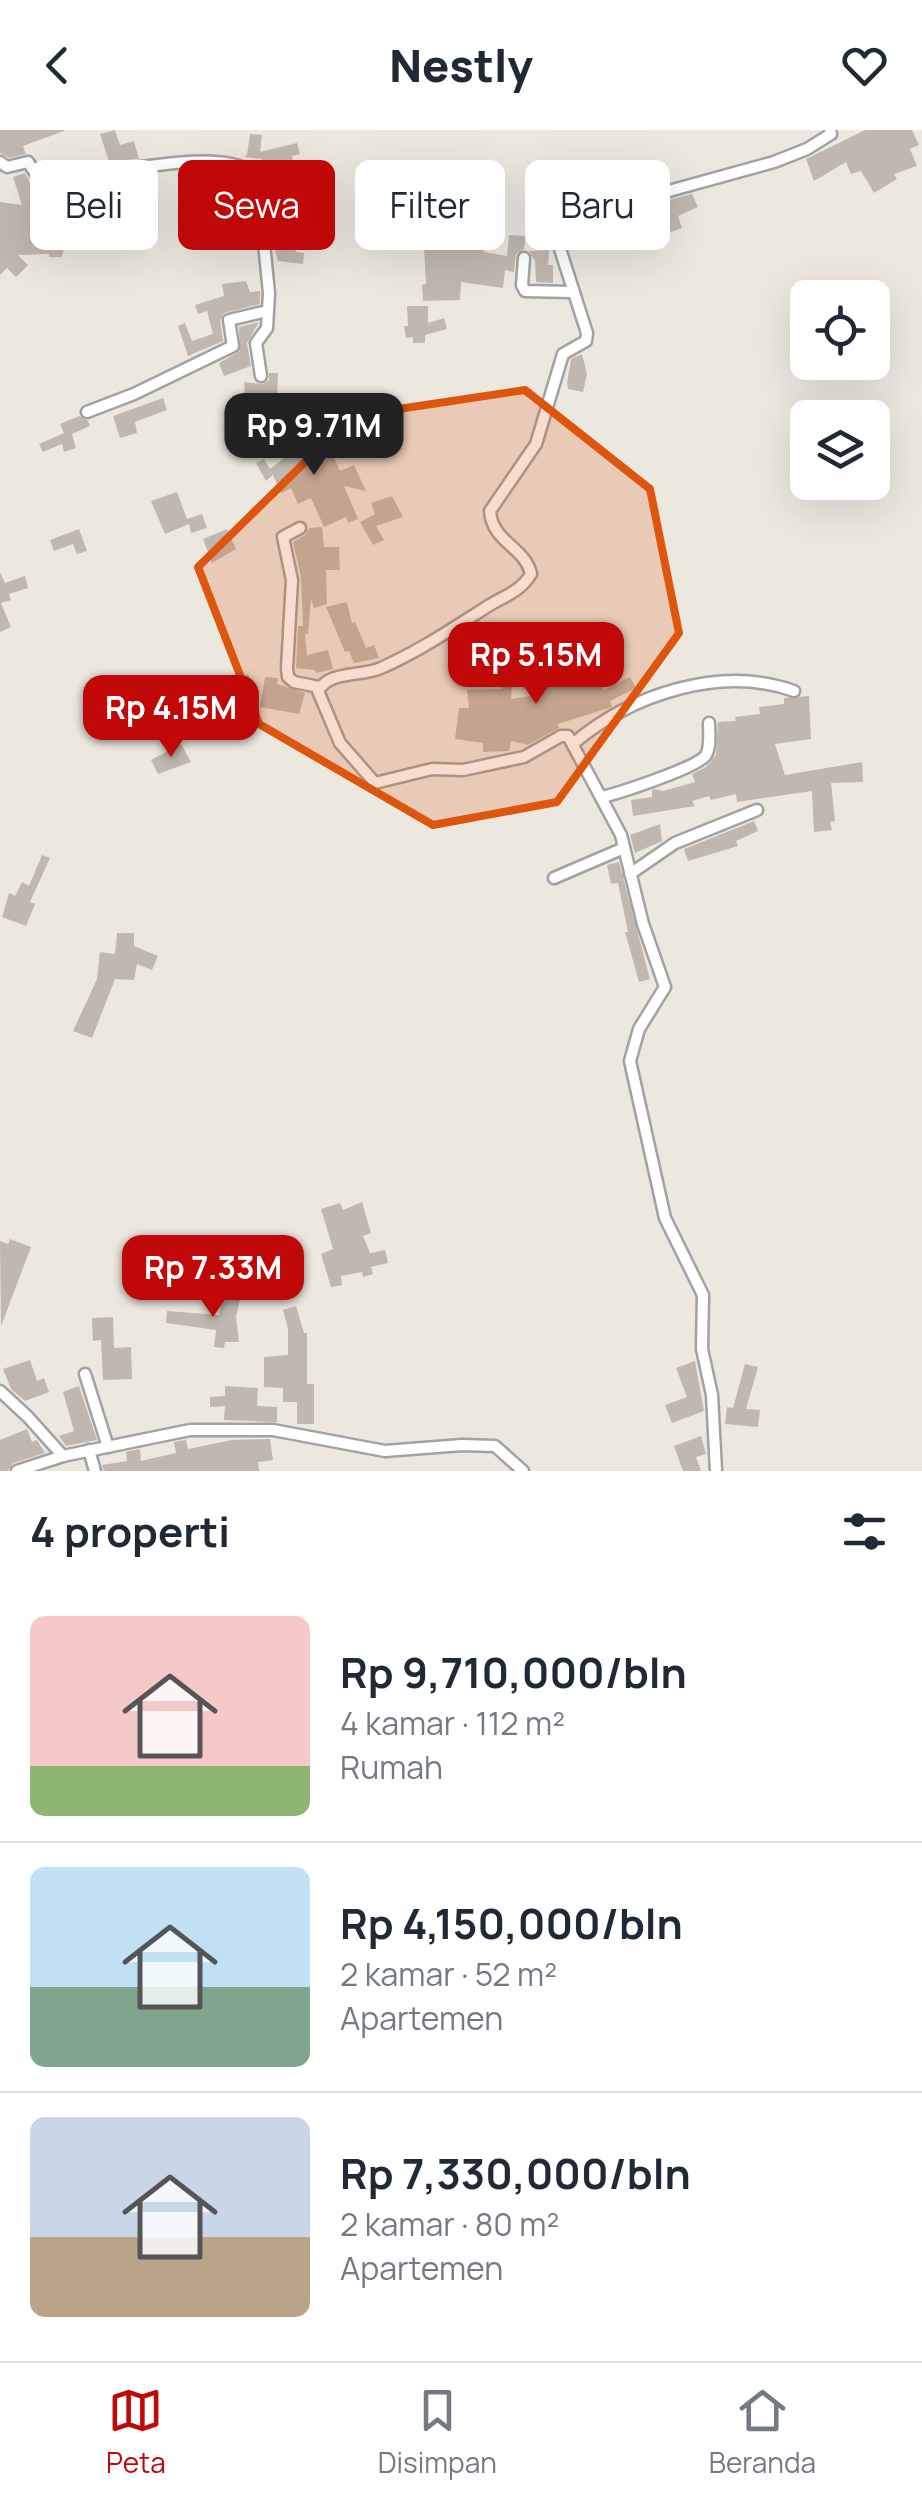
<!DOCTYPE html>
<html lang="id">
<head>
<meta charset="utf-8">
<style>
  :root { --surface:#fff; --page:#f6f6f7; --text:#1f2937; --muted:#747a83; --line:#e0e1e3; --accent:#bf0807 }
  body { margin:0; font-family:Manrope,sans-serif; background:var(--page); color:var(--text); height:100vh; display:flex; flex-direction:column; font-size:38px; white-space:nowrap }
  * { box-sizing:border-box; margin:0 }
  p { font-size:32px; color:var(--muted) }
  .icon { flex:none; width:55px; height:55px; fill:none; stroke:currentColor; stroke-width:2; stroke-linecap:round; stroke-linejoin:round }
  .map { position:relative; height:1341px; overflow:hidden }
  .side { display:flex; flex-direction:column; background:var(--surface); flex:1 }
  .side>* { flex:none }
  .guide { position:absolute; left:30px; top:30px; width:862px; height:90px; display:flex; gap:20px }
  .controls { position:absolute; left:790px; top:150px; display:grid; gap:20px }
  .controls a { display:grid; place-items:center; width:100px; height:100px; border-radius:15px; background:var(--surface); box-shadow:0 10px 40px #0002; font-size:50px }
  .price { position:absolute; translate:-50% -85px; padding:0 22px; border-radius:20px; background:var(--accent); color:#fff; font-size:32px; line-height:65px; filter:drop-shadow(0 2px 5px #0008) }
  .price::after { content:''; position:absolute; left:50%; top:60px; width:30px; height:22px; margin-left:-15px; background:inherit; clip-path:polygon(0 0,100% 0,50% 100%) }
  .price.on { background:#222; color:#fff }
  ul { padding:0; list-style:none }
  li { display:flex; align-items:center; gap:30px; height:250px; padding:0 30px }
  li+li { border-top:2px solid var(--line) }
  li span { display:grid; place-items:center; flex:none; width:280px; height:200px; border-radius:15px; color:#555 }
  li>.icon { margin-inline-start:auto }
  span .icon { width:120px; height:120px; fill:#fffc; stroke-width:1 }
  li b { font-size:42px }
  h2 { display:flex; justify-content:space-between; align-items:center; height:120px; padding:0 30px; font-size:42px }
  .pill { padding:0 35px; border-radius:15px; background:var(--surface); box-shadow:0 10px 40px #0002; font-size:35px; line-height:90px }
  .pill.on { background:var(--accent); color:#fff }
  header { display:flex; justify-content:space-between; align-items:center; height:130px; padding:0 30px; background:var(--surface); font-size:45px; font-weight:800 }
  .menu { display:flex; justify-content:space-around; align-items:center; height:140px; border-top:2px solid var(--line); background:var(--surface); font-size:28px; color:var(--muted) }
  .menu a { display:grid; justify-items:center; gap:5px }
  .menu .on { color:var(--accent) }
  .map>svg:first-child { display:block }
</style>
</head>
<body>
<header><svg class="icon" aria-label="back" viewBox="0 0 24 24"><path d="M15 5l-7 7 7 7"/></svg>Nestly<svg class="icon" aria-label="heart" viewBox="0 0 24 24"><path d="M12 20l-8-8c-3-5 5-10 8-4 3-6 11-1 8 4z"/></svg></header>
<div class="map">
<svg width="922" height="1341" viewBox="0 0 922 1341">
  <rect width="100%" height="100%" fill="#ece8e0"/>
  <g fill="#c0b8b0">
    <polygon points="0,0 64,0 64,1 23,16 26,24 9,28 0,23"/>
    <polygon points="115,0 120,15 134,11 139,29 109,31 100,4"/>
    <polygon points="865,0 912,0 919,15 910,19 917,36 894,44 897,49 874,63 861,41 851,44 846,32 814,51 806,29"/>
    <polygon points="250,4 262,5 260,22 297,13 300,24 292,26 296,52 275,55 273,39 264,39 262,29 244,27 247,25"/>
    <polygon points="25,43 30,53 41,53 44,62 38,64 46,119 52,86 56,96 62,60 60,55 69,53 67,74 70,81 62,127 49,127 49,124 18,125 28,135 16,147 7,138 0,145 0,72 22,75 13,47"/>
    <polygon points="692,64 698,77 678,86 682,98 671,102 661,77 669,74 668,70"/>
    <polygon points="449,70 475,73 471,108 484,111 484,122 507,126 509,105 526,106 524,119 516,124 514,142 505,140 503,158 461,152 460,170 423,171 422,155 426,154 424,117 429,104 435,105 438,89 443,90 445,73"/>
    <polygon points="290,106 296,122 304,123 303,134 278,131 273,112"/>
    <polygon points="549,120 548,135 553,135 553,153 536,152 535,131 529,121"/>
    <polygon points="246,151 250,162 260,161 260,174 224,183 220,190 223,211 188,226 178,196 185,193 192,211 213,204 207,181 198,184 195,175 224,166 222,154"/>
    <polygon points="407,176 428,176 428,193 444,188 447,199 425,205 425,213 413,213 413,207 406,208 404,196 408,196"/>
    <polygon points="259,192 247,213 251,236 224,246 219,233 240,221 239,197"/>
    <polygon points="582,224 587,244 583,262 568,259 567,253 571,229"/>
    <polygon points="269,243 278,243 276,300 253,302 251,265 245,266 244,252 263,254 269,250"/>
    <polygon points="163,268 167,280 135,292 137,303 120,308 113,286"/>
    <polygon points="79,286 88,291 90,296 72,304 76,318 64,322 62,314 43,322 39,314 64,303 60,294"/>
    <polygon points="294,289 307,306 306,324 317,319 319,324 324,322 326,328 333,325 340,341 354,335 366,361 344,356 358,389 348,393 346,387 324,397 311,368 298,374 291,358 281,363 273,345 266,351 256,333 264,329 270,339 284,328 285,295"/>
    <polygon points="177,362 188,392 187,389 202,384 207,398 191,403 189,394 165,404 151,371"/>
    <polygon points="392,366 403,387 376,396 384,410 373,415 360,392 375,384 371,373"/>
    <polygon points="322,397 324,417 339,417 340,440 326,440 327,474 314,478 311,469 308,504 305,504 307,525 328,520 333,539 316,543 315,540 296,538 298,496 303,496 301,448 293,412 305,405 309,398"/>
    <polygon points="79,399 87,421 77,424 73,414 54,421 50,410"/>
    <polygon points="227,399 236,419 212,433 203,409"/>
    <polygon points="0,442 5,453 25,446 28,458 9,464 11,470 1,473 11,497 0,502"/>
    <polygon points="347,472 352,493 355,492 366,518 374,515 379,528 354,533 349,521 345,522 326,477"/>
    <polygon points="595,512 604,534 596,538 604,560 630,547 636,558 610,571 612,577 558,594 559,598 528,615 511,611 509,621 483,622 483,613 455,609 459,578 469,578 467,560 502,559 503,549 512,550 511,569 530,566 529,556 552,555 551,548 585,540 580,518"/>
    <polygon points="228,545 249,545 249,600 239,581 231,557 203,563 200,553"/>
    <polygon points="265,547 278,548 277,554 305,563 299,584 260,577"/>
    <polygon points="809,566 811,609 775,614 785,645 862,632 863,652 831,653 835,691 830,692 832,700 814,702 812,661 737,672 736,664 711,670 709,666 692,671 695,676 633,686 631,670 652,667 652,660 655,659 663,661 695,652 692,644 706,637 716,625 718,592 736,591 735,587 760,584 759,577 784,574 784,568"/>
    <polygon points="181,614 191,632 158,644 151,630"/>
    <polygon points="754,691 758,701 736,711 738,716 688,731 684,719"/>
    <polygon points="660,694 662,711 635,723 630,705"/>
    <polygon points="42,725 50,728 30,772 35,774 26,796 2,787 9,763 15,766 22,752 29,756"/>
    <polygon points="619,732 650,849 639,852 625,802 628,802 618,753 611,754 607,735"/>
    <polygon points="117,803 134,803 134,816 158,826 152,840 137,834 134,850 115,849 92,908 73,901 97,849 100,822 115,824"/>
    <polygon points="362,1072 371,1103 363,1106 370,1123 385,1120 388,1133 371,1137 373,1144 363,1147 362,1142 341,1146 342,1155 331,1157 321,1124 333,1119 321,1079 340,1073 343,1080"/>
    <polygon points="10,1109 31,1117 1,1196 0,1111 8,1114"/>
    <polygon points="223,1162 241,1165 236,1187 239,1212 225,1212 224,1218 214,1217 216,1200 166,1193 167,1181 219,1185"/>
    <polygon points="296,1176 304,1203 307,1203 307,1254 314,1254 314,1294 297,1294 297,1272 283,1272 283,1258 264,1257 264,1227 288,1225 288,1199 283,1180"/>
    <polygon points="113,1187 114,1218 131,1217 132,1249 103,1250 101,1210 93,1211 92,1188"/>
    <polygon points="30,1230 37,1251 44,1248 49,1262 25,1271 11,1259 3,1239"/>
    <polygon points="695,1231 704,1281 672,1293 665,1275 687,1267 676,1238"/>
    <polygon points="745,1234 758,1237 746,1279 760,1280 758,1297 725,1294 727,1277 733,1278"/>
    <polygon points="79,1256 97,1310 66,1316 59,1306 74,1301 63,1262"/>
    <polygon points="225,1256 258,1258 257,1276 277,1277 277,1292 224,1290 225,1276 210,1277 210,1267 225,1266"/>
    <polygon points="27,1299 32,1312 37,1310 45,1323 13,1333 8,1341 0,1341 0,1310"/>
    <polygon points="701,1306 706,1324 696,1327 701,1341 683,1341 674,1316"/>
    <polygon points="270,1309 273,1330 258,1332 259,1341 104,1341 102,1335 127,1331 126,1322 140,1319 141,1331 176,1323 174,1312 186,1310 188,1319 232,1310"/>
  </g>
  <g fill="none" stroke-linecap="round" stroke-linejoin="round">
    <g stroke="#a2a2a2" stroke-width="15">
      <g id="minor">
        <polyline points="0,32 7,37 28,32 36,44 59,46 79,43"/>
        <path d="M76 74 79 43C96 38 109 40 126 39 162 35 224 22 257 44L269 163 267 198 256 213 261 246"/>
        <polyline points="524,128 522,155 525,161 571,162"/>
        <polyline points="87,282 134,264 233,216 229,190 267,181"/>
        <polyline points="300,398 283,407 292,450 287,538 288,547 294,552 319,557"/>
        <path d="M574 613C632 564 721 535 794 561"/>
        <path d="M602 667C619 663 699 637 706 625 711 616 709 602 709 593"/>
        <polyline points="630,744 675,713 757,680"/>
        <polyline points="554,748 624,718"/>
        <polyline points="85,1244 108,1317"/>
        <polyline points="0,1261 28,1287 63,1326"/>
        <polyline points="89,1320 95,1341"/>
        <polyline points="17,1341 63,1326 190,1300 273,1300 385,1321 462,1315 495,1316 523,1341"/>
        <path d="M716 1341 712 1265 702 1219 703 1165 665 1088 630 931 639 899 665 857 643 794 621 705 568 606H561L524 627 463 640 432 639 375 653 340 613 318 561C330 540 361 547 381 538 417 522 449 501 482 480 500 467 519 464 531 444 525 417 492 412 490 381L536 314 563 224 586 211 587 203 553 97 555 92 618 66 658 64 774 32 807 19 831 4 830 0"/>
      </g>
    </g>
    <use href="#minor" stroke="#fff" stroke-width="10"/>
  </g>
  <path fill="#de560d" fill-opacity="0.2" stroke="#de560d" stroke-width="8" stroke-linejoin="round" d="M525 260 650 359 679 503 557 672 433 695 259 594 198 437 352 286Z"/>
</svg>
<div class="controls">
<a><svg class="icon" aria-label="locate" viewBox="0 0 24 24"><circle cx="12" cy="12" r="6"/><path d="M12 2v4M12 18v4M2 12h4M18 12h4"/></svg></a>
<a><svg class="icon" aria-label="layers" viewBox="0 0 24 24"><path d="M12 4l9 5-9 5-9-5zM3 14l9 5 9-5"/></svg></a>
</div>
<b class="price on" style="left:314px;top:348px">Rp 9.71M</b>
<b class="price" style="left:536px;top:577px">Rp 5.15M</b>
<b class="price" style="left:171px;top:630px">Rp 4.15M</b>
<b class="price" style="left:213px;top:1190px">Rp 7.33M</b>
<div class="guide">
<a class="pill">Beli</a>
<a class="pill on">Sewa</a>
<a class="pill">Filter</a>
<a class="pill">Baru</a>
</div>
</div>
<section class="side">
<h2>4 properti<svg class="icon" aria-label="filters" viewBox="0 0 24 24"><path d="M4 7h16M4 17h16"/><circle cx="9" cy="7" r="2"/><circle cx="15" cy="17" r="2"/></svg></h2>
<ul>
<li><span style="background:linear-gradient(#f6c9c9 75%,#8fb573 0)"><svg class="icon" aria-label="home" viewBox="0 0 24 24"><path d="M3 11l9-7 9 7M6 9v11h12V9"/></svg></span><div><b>Rp 9,710,000/bln</b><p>4 kamar · 112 m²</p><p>Rumah</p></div></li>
<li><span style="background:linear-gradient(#bfe0f5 60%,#7fa58c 0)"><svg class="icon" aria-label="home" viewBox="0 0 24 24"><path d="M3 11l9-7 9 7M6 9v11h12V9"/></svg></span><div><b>Rp 4,150,000/bln</b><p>2 kamar · 52 m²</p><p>Apartemen</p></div></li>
<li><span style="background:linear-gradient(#c9d6e8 60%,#b9a48a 0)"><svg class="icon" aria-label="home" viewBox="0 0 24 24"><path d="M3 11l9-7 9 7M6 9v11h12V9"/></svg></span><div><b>Rp 7,330,000/bln</b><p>2 kamar · 80 m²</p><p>Apartemen</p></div></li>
</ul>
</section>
<nav class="menu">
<a class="on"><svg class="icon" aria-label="map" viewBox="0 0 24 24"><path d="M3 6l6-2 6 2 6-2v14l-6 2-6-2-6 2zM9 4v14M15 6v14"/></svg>Peta</a>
<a><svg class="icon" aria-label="saved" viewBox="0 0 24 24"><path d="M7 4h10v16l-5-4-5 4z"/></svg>Disimpan</a>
<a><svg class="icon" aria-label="home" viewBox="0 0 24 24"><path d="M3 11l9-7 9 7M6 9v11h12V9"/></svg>Beranda</a>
</nav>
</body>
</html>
